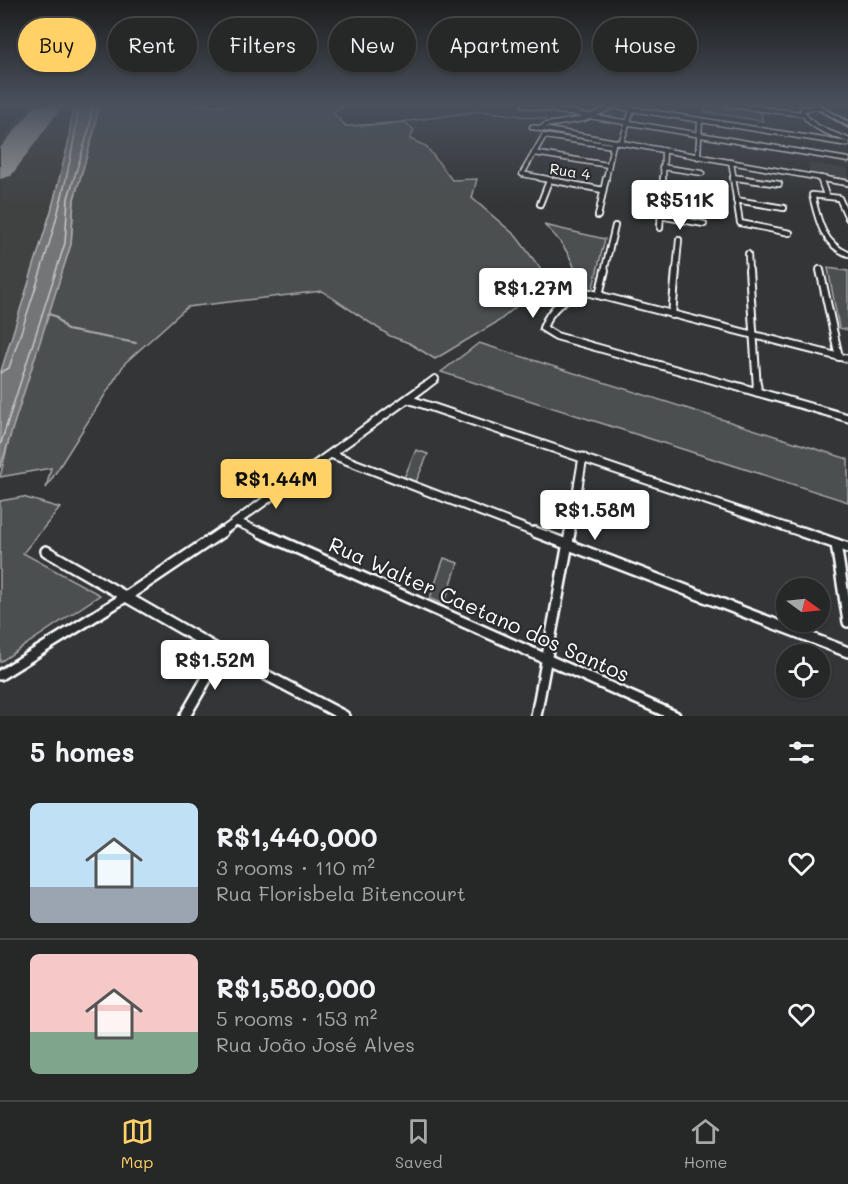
<!DOCTYPE html>
<html lang="en">
<head>
<meta charset="utf-8">
<style>
  :root { --surface:#262828; --page:#2e3030; --text:#f1f3f6; --muted:#a4a6a8; --line:#424445; --accent:#ffd166 }
  body { margin:0; font-family:Mali,sans-serif; background:var(--page); color:var(--text); height:100vh; display:flex; flex-direction:column; font-size:22px; white-space:nowrap }
  * { box-sizing:border-box; margin:0 }
  p { font-size:20px; color:var(--muted) }
  .icon { flex:none; width:33px; height:33px; fill:none; stroke:currentColor; stroke-width:2; stroke-linecap:round; stroke-linejoin:round }
  .map { position:relative; height:716px; overflow:hidden }
  .side { display:flex; flex-direction:column; background:var(--surface); flex:1 }
  .side>* { flex:none }
  .hud { position:absolute; left:18px; top:18px; width:813px; height:54px; display:flex; gap:12px }
  .needle { width:39px; rotate:105deg }
  .tools { position:absolute; left:776px; top:578px; display:grid; gap:12px }
  .tools a { display:grid; place-items:center; width:54px; height:54px; border-radius:50%; background:var(--surface); box-shadow:0 2px 4px #0004,0 0 0 2px var(--line); font-size:30px }
  .price { position:absolute; translate:-50% -51px; padding:0 14px; border-radius:6px; background:#fff; color:#222; font-size:20px; line-height:39px; filter:drop-shadow(0 2px 3px #0008) }
  .price::after { content:''; position:absolute; left:50%; top:36px; width:18px; height:14px; margin-left:-9px; background:inherit; clip-path:polygon(0 0,100% 0,50% 100%) }
  .price.selected { background:var(--accent); color:#111 }
  ul { padding:0; list-style:none }
  li { display:flex; align-items:center; gap:18px; height:150px; padding:0 30px }
  li+li { border-top:2px solid var(--line) }
  li span { display:grid; place-items:center; flex:none; width:168px; height:120px; border-radius:9px; color:#555 }
  li>.icon { margin-inline-start:auto }
  span .icon { width:72px; height:72px; fill:#fffc; stroke-width:1 }
  li b { font-size:26px }
  h2 { display:flex; justify-content:space-between; align-items:center; height:72px; padding:0 30px; font-size:26px }
  .pill { padding:0 21px; border-radius:27px; background:var(--surface); box-shadow:0 2px 4px #0004,0 0 0 2px var(--line); font-size:21px; line-height:54px }
  .pill.selected { background:var(--accent); color:#111 }
  .menu { display:flex; justify-content:space-around; align-items:center; height:84px; border-top:2px solid var(--line); background:var(--surface); font-size:16px; color:var(--muted) }
  .menu a { display:grid; justify-items:center; gap:3px }
  .menu .selected { color:var(--accent) }
  .map>svg:first-child { display:block }
</style>
</head>
<body>
<div class="map">
<svg width="848" height="716" viewBox="0 0 848 716">
  <rect width="100%" height="100%" fill="#333536"/>
  <filter id="ink" filterUnits="userSpaceOnUse"><feTurbulence type="fractalNoise" baseFrequency=".0167" numOctaves="2"/><feDisplacementMap in="SourceGraphic" scale="12" xChannelSelector="R" yChannelSelector="G"/><feConvolveMatrix kernelMatrix="1 2 1 2 8 2 1 2 1" color-interpolation-filters="sRGB"/></filter>
  <g filter="url(#ink)">
    <g fill="#404243">
      <polygon points="31,105 73,105 68,144 51,211 0,374 0,141"/>
      <polygon points="808,163 848,169 848,181 810,174"/>
    </g>
    <g fill="#4c4f50" stroke="#a6a7a8" stroke-width="1.5">
      <polygon points="98,105 346,105 333,113 346,126 405,122 414,130 410,139 426,146 452,180 477,179 472,198 516,236 540,268 530,295 499,321 435,359 409,343 390,336 322,291 187,307 125,363 46,488 51,468 0,477 16,411 71,244 74,199 95,128"/>
      <polygon points="704,105 760,110 763,121 705,112"/>
      <path d="M544 225 605 239 592 291 579 287C577 264 562 240 544 225Z"/>
      <polygon points="828,268 848,271 848,330 839,328"/>
      <polygon points="479,343 848,459 848,502 441,372"/>
      <polygon points="416,450 428,454 415,484 403,480"/>
      <polygon points="23,497 60,508 23,553 100,595 0,662 0,501"/>
      <polygon points="444,558 458,563 444,605 430,598"/>
    </g>
    <polygon fill="#737576" stroke="#abacad" stroke-width="1.5" points="73,105 98,105 95,128 74,199 71,244 0,468 0,374 51,211 68,144"/>
    <g fill="none" stroke-linecap="round" stroke-linejoin="round">
      <g stroke="#c7c8c8" stroke-width="1.5">
        <path d="M0 373 9 368C38 282 68 196 79 105"/>
        <polyline points="0,446 65,243 68,198 90,126 92,105"/>
      </g>
      <polyline stroke="#abacad" stroke-width="1.5" points="346,105 333,113 346,126 380,125 481,111 546,119"/>
      <polyline stroke="#abacad" stroke-width="2" points="48,314 55,316 67,330 136,343"/>
      <polygon fill="#999a9a" fill-rule="evenodd" points="36,105 63,105 11,176 0,179 0,148"/>
      <g stroke="#fff" stroke-width="7">
        <g id="minor-far4">
          <polyline points="524,105 848,160"/>
          <polyline points="729,105 803,114"/>
          <polyline points="613,106 848,144"/>
          <path d="M819 107 802 109C806 127 833 134 848 140"/>
          <polyline points="568,113 578,105"/>
          <polyline points="532,127 826,179"/>
          <polyline points="540,129 546,125 584,119 616,105"/>
          <polyline points="621,143 632,110"/>
          <polyline points="534,153 608,165"/>
          <polyline points="698,157 700,121"/>
          <polyline points="731,162 734,179"/>
          <polyline points="662,167 702,173"/>
          <polyline points="733,177 747,179"/>
          <polyline points="548,179 522,174 544,136 613,146"/>
          <polyline points="606,179 613,144"/>
          <polyline points="663,179 664,151"/>
        </g>
      </g>
      <g stroke="#fff" stroke-width="8">
        <g id="minor-far3">
          <polyline points="540,178 603,190"/>
          <polyline points="733,178 740,223 790,233"/>
          <polyline points="737,178 779,184"/>
          <polyline points="818,178 848,183"/>
          <polyline points="820,178 826,195"/>
          <polyline points="661,190 704,196"/>
          <polyline points="736,200 784,208"/>
          <polyline points="540,204 549,181"/>
          <polyline points="598,216 606,178"/>
          <polyline points="660,216 704,224"/>
          <path d="M848 218 839 198 812 195C818 219 822 244 848 254"/>
          <polyline points="660,228 663,178"/>
          <polyline points="748,254 749,272"/>
          <polyline points="820,269 821,272"/>
          <polyline points="604,272 615,226"/>
          <polyline points="676,272 679,240"/>
        </g>
      </g>
      <g stroke="#fff" stroke-width="10">
        <g id="minor-far2">
          <polyline points="749,270 757,388"/>
          <polyline points="820,270 839,357"/>
          <polyline points="599,295 605,270"/>
          <polyline points="672,315 676,270"/>
          <polyline points="423,388 435,379"/>
          <path d="M741 388 556 336 543 328C550 309 566 295 586 292L848 359"/>
        </g>
      </g>
      <g stroke="#fff" stroke-width="11">
        <g id="minor-far1">
          <polyline points="736,386 848,418"/>
          <polyline points="757,386 757,392"/>
          <polyline points="408,399 806,534"/>
          <polyline points="333,455 539,534"/>
          <polyline points="237,522 264,534"/>
          <polyline points="219,534 425,386"/>
          <polyline points="570,534 583,457"/>
        </g>
      </g>
      <g stroke="#fff" stroke-width="14">
        <g id="minor">
          <polyline points="260,532 675,716"/>
          <polyline points="535,532 848,652"/>
          <polyline points="802,532 848,548"/>
          <polyline points="836,544 848,622"/>
          <polyline points="46,551 222,652 344,716"/>
          <polyline points="0,675 127,596 222,532"/>
          <polyline points="185,716 222,652"/>
          <polyline points="536,716 570,532"/>
        </g>
      </g>
      <g stroke="#fff" stroke-width="5">
        <polygon id="secondary" points="812,105 817,105 848,122 848,126"/>
      </g>
      <use href="#minor-far4" stroke="#2a2d2e" stroke-width="4"/>
      <use href="#minor-far3" stroke="#2a2d2e" stroke-width="4.5"/>
      <use href="#minor-far2" stroke="#2a2d2e" stroke-width="6"/>
      <use href="#minor-far1" stroke="#2a2d2e" stroke-width="7"/>
      <use href="#minor" stroke="#2a2d2e" stroke-width="9"/>
      <use href="#secondary" fill="#2a2d2e" fill-rule="evenodd"/>
    </g>
  </g>
  <linearGradient id="sky" x2="0" y2="1"><stop stop-color="#1c1d1e"/><stop offset="0.51" stop-color="#4a515d"/><stop offset="1" stop-color="#4a515d" stop-opacity="0"/></linearGradient>
  <rect width="848" height="205" fill="url(#sky)"/>
  <g text-anchor="middle" stroke-width="4.5" stroke-linejoin="round" paint-order="stroke">
    <g font-size="15" fill="#fff" stroke="#2a2d2e">
      <text transform="translate(570 172) rotate(9)" y="5">Rua 4</text>
    </g>
    <g font-size="21" fill="#fff" stroke="#2a2d2e">
      <text transform="translate(479 610) rotate(24)" y="7">Rua Walter Caetano dos Santos</text>
    </g>
  </g>
</svg>
<div class="tools">
<a><svg class="needle" viewBox="-14 -14 28 28"><path d="M0-13l5 13h-10z" fill="#e53935"/><path d="M0 13l5-13h-10z" fill="#a4a6a8"/></svg></a>
<a><svg class="icon" aria-label="locate" viewBox="0 0 24 24"><circle cx="12" cy="12" r="6"/><path d="M12 2v4M12 18v4M2 12h4M18 12h4"/></svg></a>
</div>
<b class="price" style="left:680px;top:231px">R$511K</b>
<b class="price" style="left:533px;top:319px">R$1.27M</b>
<b class="price selected" style="left:276px;top:510px">R$1.44M</b>
<b class="price" style="left:595px;top:541px">R$1.58M</b>
<b class="price" style="left:215px;top:691px">R$1.52M</b>
<div class="hud">
<a class="pill selected">Buy</a>
<a class="pill">Rent</a>
<a class="pill">Filters</a>
<a class="pill">New</a>
<a class="pill">Apartment</a>
<a class="pill">House</a>
</div>
</div>
<section class="side">
<h2>5 homes<svg class="icon" aria-label="filters" viewBox="0 0 24 24"><path d="M4 7h16M4 17h16"/><circle cx="9" cy="7" r="2"/><circle cx="15" cy="17" r="2"/></svg></h2>
<ul>
<li><span style="background:linear-gradient(#bfe0f5 70%,#9aa5b1 0)"><svg class="icon" aria-label="home" viewBox="0 0 24 24"><path d="M3 11l9-7 9 7M6 9v11h12V9"/></svg></span><div><b>R$1,440,000</b><p>3 rooms · 110 m²</p><p>Rua Florisbela Bitencourt</p></div><svg class="icon" aria-label="heart" viewBox="0 0 24 24"><path d="M12 20l-8-8c-3-5 5-10 8-4 3-6 11-1 8 4z"/></svg></li>
<li><span style="background:linear-gradient(#f6c9c9 65%,#7fa58c 0)"><svg class="icon" aria-label="home" viewBox="0 0 24 24"><path d="M3 11l9-7 9 7M6 9v11h12V9"/></svg></span><div><b>R$1,580,000</b><p>5 rooms · 153 m²</p><p>Rua João José Alves</p></div><svg class="icon" aria-label="heart" viewBox="0 0 24 24"><path d="M12 20l-8-8c-3-5 5-10 8-4 3-6 11-1 8 4z"/></svg></li>
</ul>
</section>
<nav class="menu">
<a class="selected"><svg class="icon" aria-label="map" viewBox="0 0 24 24"><path d="M3 6l6-2 6 2 6-2v14l-6 2-6-2-6 2zM9 4v14M15 6v14"/></svg>Map</a>
<a><svg class="icon" aria-label="saved" viewBox="0 0 24 24"><path d="M7 4h10v16l-5-4-5 4z"/></svg>Saved</a>
<a><svg class="icon" aria-label="home" viewBox="0 0 24 24"><path d="M3 11l9-7 9 7M6 9v11h12V9"/></svg>Home</a>
</nav>
</body>
</html>
